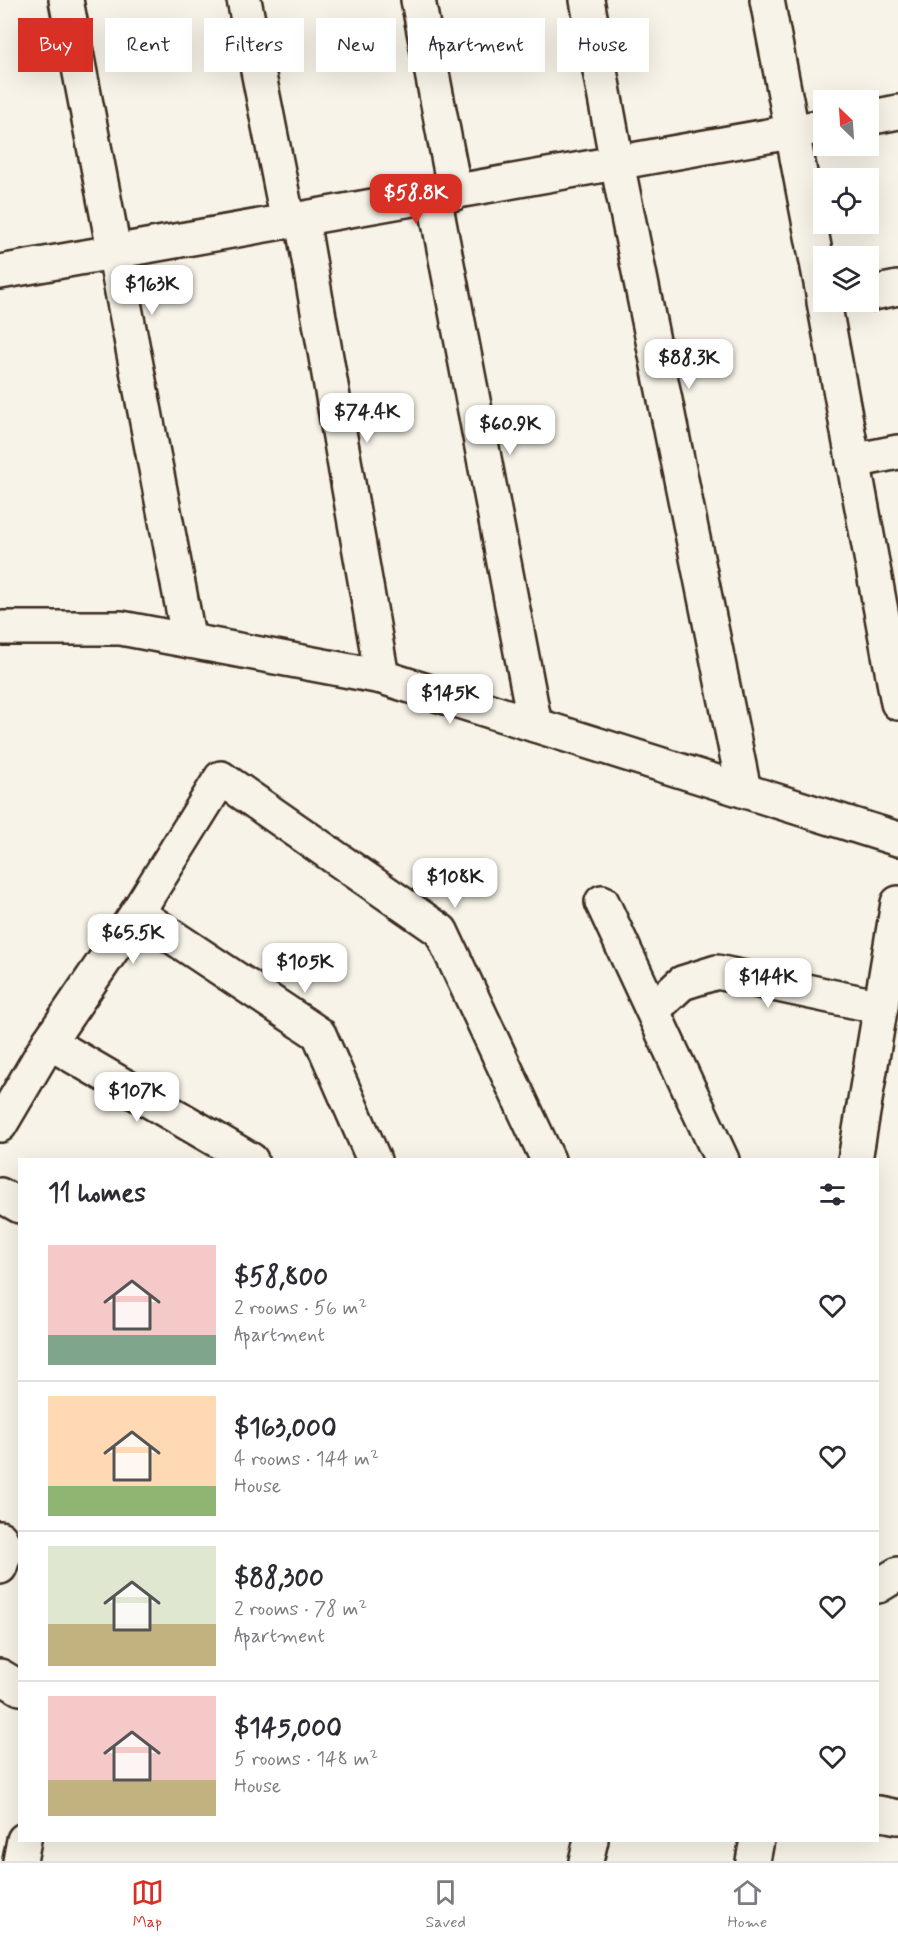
<!DOCTYPE html>
<html lang="en">
<head>
<meta charset="utf-8">
<style>
  :root { --surface:#fff; --page:#f2f2f3; --text:#2b2b33; --muted:#7c7c81; --line:#e1e1e2; --accent:#d93025 }
  body { margin:0; font-family:Mynerve,sans-serif; background:var(--page); color:var(--text); height:100vh; display:flex; flex-direction:column; font-size:22px; white-space:nowrap }
  * { box-sizing:border-box; margin:0 }
  p { font-size:20px; color:var(--muted) }
  .icon { flex:none; width:33px; height:33px; fill:none; stroke:currentColor; stroke-width:2; stroke-linecap:round; stroke-linejoin:round }
  .map { position:relative; flex:1; overflow:hidden }
  .details { position:absolute; left:18px; top:1158px; width:861px; height:684px; display:flex; flex-direction:column; background:var(--surface); border-radius:0px; box-shadow:0 6px 24px #0002 }
  .details>* { flex:none }
  .hud { position:absolute; left:18px; top:18px; width:862px; height:54px; display:flex; gap:12px }
  .needle { width:39px; rotate:335deg }
  .fabs { position:absolute; left:813px; top:90px; display:grid; gap:12px }
  .fabs a { display:grid; place-items:center; width:66px; height:66px; border-radius:0px; background:var(--surface); box-shadow:0 6px 24px #0002; font-size:30px }
  .price { position:absolute; translate:-50% -51px; padding:0 14px; border-radius:12px; background:#fff; color:#222; font-size:20px; line-height:39px; filter:drop-shadow(0 2px 3px #0008) }
  .price::after { content:''; position:absolute; left:50%; top:36px; width:18px; height:14px; margin-left:-9px; background:inherit; clip-path:polygon(0 0,100% 0,50% 100%) }
  .price.selected { background:var(--accent); color:#fff }
  ul { padding:0; list-style:none }
  li { display:flex; align-items:center; gap:18px; height:150px; padding:0 30px }
  li+li { border-top:2px solid var(--line) }
  li span { display:grid; place-items:center; flex:none; width:168px; height:120px; border-radius:0px; color:#555 }
  li>.icon { margin-inline-start:auto }
  span .icon { width:72px; height:72px; fill:#fffc; stroke-width:1 }
  li b { font-size:26px }
  h2 { display:flex; justify-content:space-between; align-items:center; height:72px; padding:0 30px; font-size:26px }
  .pill { padding:0 21px; border-radius:0px; background:var(--surface); box-shadow:0 6px 24px #0002; font-size:21px; line-height:54px }
  .pill.selected { background:var(--accent); color:#fff }
  .dock { display:flex; justify-content:space-around; align-items:center; height:84px; border-top:2px solid var(--line); background:var(--surface); font-size:16px; color:var(--muted) }
  .dock a { display:grid; justify-items:center; gap:3px }
  .dock .selected { color:var(--accent) }
  .map>svg:first-child { display:block }
</style>
</head>
<body>
<div class="map">
<svg width="898" height="1861" viewBox="0 0 898 1861">
  <rect width="100%" height="100%" fill="#f7f3e8"/>
  <filter id="ink" filterUnits="userSpaceOnUse"><feTurbulence type="fractalNoise" baseFrequency=".0167" numOctaves="2"/><feDisplacementMap in="SourceGraphic" scale="12" xChannelSelector="R" yChannelSelector="G"/><feConvolveMatrix kernelMatrix="1 2 1 2 8 2 1 2 1" color-interpolation-filters="sRGB"/></filter>
  <g filter="url(#ink)">
    <g fill="none" stroke-linecap="round" stroke-linejoin="round">
      <g stroke="#3b2a1e" stroke-width="38">
        <g id="minor">
          <polyline points="66,0 189,641"/>
          <polyline points="244,0 288,222"/>
          <polyline points="418,0 455,193"/>
          <polyline points="587,0 617,163 744,790"/>
          <polyline points="767,0 824,299"/>
          <polyline points="868,118 898,112"/>
          <polyline points="434,196 535,725"/>
          <polyline points="302,220 382,677"/>
          <polyline points="0,272 824,126"/>
          <polyline points="868,294 898,288"/>
          <polyline points="824,302 898,703"/>
          <polyline points="853,461 898,452"/>
          <polyline points="0,628 121,628 382,677 898,839"/>
          <polyline points="602,902 722,1160"/>
          <polyline points="137,913 319,1034 374,1160"/>
          <polyline points="653,1010 682,983 717,972 881,1007"/>
          <polyline points="49,1042 251,1160"/>
          <polyline points="0,1125 49,1042 137,913 221,778 441,931 548,1160"/>
          <polyline points="855,1160 898,903"/>
          <polyline points="0,1195 20,1206"/>
          <polyline points="0,1538 6,1549 0,1567"/>
          <polyline points="878,1586 898,1574"/>
          <polyline points="0,1676 20,1688"/>
          <polyline points="878,1813 898,1817"/>
          <polyline points="20,1861 24,1840"/>
          <polyline points="586,1861 591,1840"/>
          <polyline points="753,1861 757,1840"/>
        </g>
      </g>
      <use href="#minor" stroke="#f7f3e8" stroke-width="33"/>
    </g>
  </g>
</svg>
<div class="fabs">
<a><svg class="needle" viewBox="-14 -14 28 28"><path d="M0-13l5 13h-10z" fill="#e53935"/><path d="M0 13l5-13h-10z" fill="#7c7c81"/></svg></a>
<a><svg class="icon" aria-label="locate" viewBox="0 0 24 24"><circle cx="12" cy="12" r="6"/><path d="M12 2v4M12 18v4M2 12h4M18 12h4"/></svg></a>
<a><svg class="icon" aria-label="layers" viewBox="0 0 24 24"><path d="M12 4l9 5-9 5-9-5zM3 14l9 5 9-5"/></svg></a>
</div>
<b class="price selected" style="left:416px;top:225px">$58.8K</b>
<b class="price" style="left:152px;top:316px">$163K</b>
<b class="price" style="left:689px;top:390px">$88.3K</b>
<b class="price" style="left:367px;top:444px">$74.4K</b>
<b class="price" style="left:510px;top:456px">$60.9K</b>
<b class="price" style="left:450px;top:725px">$145K</b>
<b class="price" style="left:455px;top:909px">$108K</b>
<b class="price" style="left:133px;top:965px">$65.5K</b>
<b class="price" style="left:305px;top:994px">$105K</b>
<b class="price" style="left:768px;top:1009px">$144K</b>
<b class="price" style="left:137px;top:1123px">$107K</b>
<div class="hud">
<a class="pill selected">Buy</a>
<a class="pill">Rent</a>
<a class="pill">Filters</a>
<a class="pill">New</a>
<a class="pill">Apartment</a>
<a class="pill">House</a>
</div>
<section class="details">
<h2>11 homes<svg class="icon" aria-label="filters" viewBox="0 0 24 24"><path d="M4 7h16M4 17h16"/><circle cx="9" cy="7" r="2"/><circle cx="15" cy="17" r="2"/></svg></h2>
<ul>
<li><span style="background:linear-gradient(#f6c9c9 75%,#7fa58c 0)"><svg class="icon" aria-label="home" viewBox="0 0 24 24"><path d="M3 11l9-7 9 7M6 9v11h12V9"/></svg></span><div><b>$58,800</b><p>2 rooms · 56 m²</p><p>Apartment</p></div><svg class="icon" aria-label="heart" viewBox="0 0 24 24"><path d="M12 20l-8-8c-3-5 5-10 8-4 3-6 11-1 8 4z"/></svg></li>
<li><span style="background:linear-gradient(#ffd9b3 75%,#8fb573 0)"><svg class="icon" aria-label="home" viewBox="0 0 24 24"><path d="M3 11l9-7 9 7M6 9v11h12V9"/></svg></span><div><b>$163,000</b><p>4 rooms · 144 m²</p><p>House</p></div><svg class="icon" aria-label="heart" viewBox="0 0 24 24"><path d="M12 20l-8-8c-3-5 5-10 8-4 3-6 11-1 8 4z"/></svg></li>
<li><span style="background:linear-gradient(#dfe7d0 65%,#c2b280 0)"><svg class="icon" aria-label="home" viewBox="0 0 24 24"><path d="M3 11l9-7 9 7M6 9v11h12V9"/></svg></span><div><b>$88,300</b><p>2 rooms · 78 m²</p><p>Apartment</p></div><svg class="icon" aria-label="heart" viewBox="0 0 24 24"><path d="M12 20l-8-8c-3-5 5-10 8-4 3-6 11-1 8 4z"/></svg></li>
<li><span style="background:linear-gradient(#f6c9c9 70%,#c2b280 0)"><svg class="icon" aria-label="home" viewBox="0 0 24 24"><path d="M3 11l9-7 9 7M6 9v11h12V9"/></svg></span><div><b>$145,000</b><p>5 rooms · 148 m²</p><p>House</p></div><svg class="icon" aria-label="heart" viewBox="0 0 24 24"><path d="M12 20l-8-8c-3-5 5-10 8-4 3-6 11-1 8 4z"/></svg></li>
</ul>
</section>
</div>
<nav class="dock">
<a class="selected"><svg class="icon" aria-label="map" viewBox="0 0 24 24"><path d="M3 6l6-2 6 2 6-2v14l-6 2-6-2-6 2zM9 4v14M15 6v14"/></svg>Map</a>
<a><svg class="icon" aria-label="saved" viewBox="0 0 24 24"><path d="M7 4h10v16l-5-4-5 4z"/></svg>Saved</a>
<a><svg class="icon" aria-label="home" viewBox="0 0 24 24"><path d="M3 11l9-7 9 7M6 9v11h12V9"/></svg>Home</a>
</nav>
</body>
</html>
